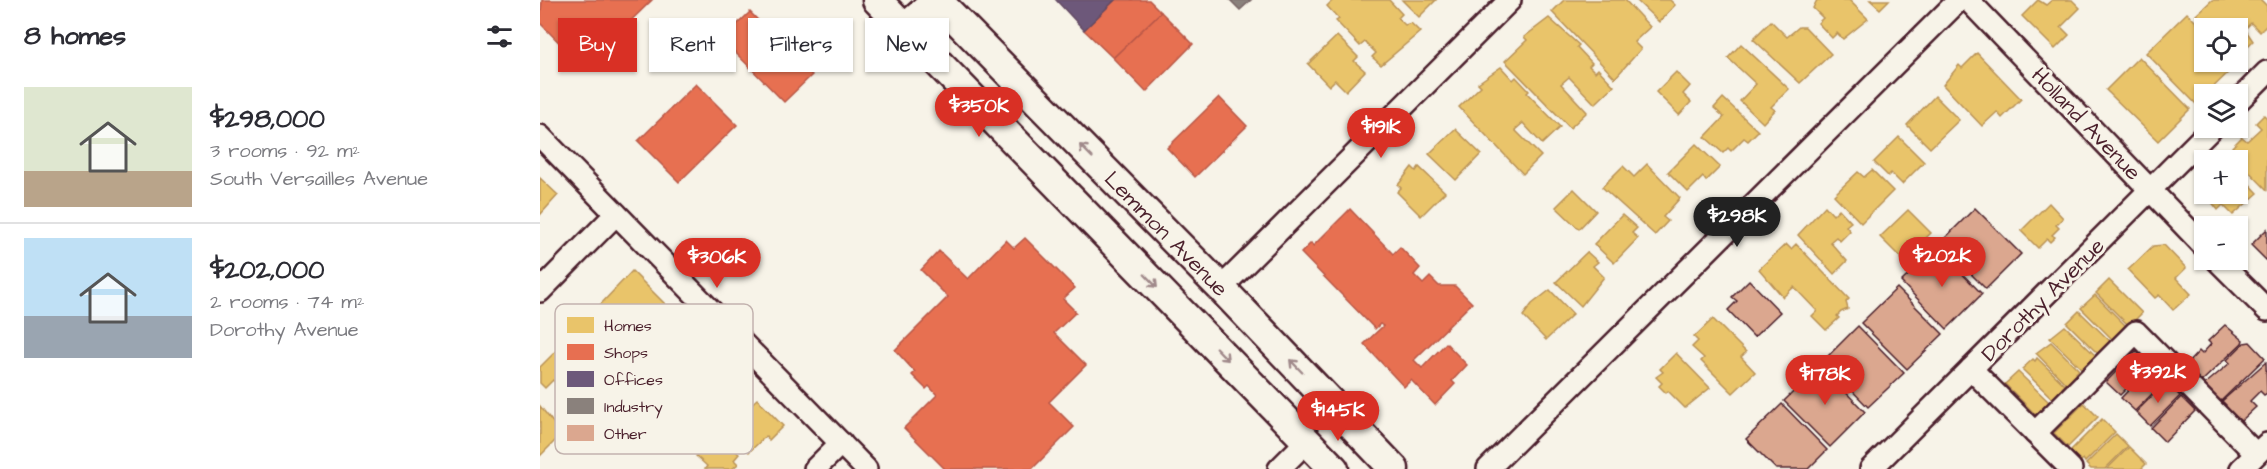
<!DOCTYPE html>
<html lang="en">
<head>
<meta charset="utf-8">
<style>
  :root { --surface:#fff; --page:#f7f7f7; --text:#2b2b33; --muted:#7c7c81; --line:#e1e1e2; --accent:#d93025 }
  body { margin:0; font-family:"Architects Daughter",sans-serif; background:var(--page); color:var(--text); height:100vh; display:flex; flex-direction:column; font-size:22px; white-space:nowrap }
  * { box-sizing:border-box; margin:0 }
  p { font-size:20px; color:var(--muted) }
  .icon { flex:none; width:33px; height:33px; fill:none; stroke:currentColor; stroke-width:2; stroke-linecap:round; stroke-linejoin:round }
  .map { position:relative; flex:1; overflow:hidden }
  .details { display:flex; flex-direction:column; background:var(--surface); width:540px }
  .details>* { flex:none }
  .hud { position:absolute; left:18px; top:18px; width:570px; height:54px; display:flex; gap:12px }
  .controls { position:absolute; left:1654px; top:18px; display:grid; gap:12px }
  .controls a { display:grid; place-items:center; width:54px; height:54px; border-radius:0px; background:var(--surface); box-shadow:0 2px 4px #0004; font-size:30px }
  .price { position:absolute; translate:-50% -51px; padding:0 14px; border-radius:21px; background:var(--accent); color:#fff; font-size:20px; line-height:39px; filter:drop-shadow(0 2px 3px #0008) }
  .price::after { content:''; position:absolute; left:50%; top:36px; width:18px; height:14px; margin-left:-9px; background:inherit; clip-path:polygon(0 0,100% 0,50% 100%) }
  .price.selected { background:#222; color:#fff }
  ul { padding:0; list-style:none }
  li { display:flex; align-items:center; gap:18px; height:150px; padding:0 24px }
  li+li { border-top:2px solid var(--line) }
  li span { display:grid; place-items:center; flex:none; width:168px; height:120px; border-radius:0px; color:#555 }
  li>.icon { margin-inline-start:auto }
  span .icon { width:72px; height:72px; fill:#fffc; stroke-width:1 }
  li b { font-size:26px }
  h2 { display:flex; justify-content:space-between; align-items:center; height:72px; padding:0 24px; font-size:26px }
  .chip { padding:0 21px; border-radius:0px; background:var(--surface); box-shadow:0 2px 4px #0004; font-size:21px; line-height:54px }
  .chip.selected { background:var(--accent); color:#fff }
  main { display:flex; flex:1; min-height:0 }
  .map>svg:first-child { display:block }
</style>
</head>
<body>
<main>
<section class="details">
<h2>8 homes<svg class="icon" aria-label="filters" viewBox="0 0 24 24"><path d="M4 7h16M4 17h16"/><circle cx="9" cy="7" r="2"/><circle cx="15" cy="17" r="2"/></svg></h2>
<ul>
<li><span style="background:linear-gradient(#dfe7d0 70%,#b9a48a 0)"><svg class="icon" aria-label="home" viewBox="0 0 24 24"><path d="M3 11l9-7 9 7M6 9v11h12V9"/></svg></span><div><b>$298,000</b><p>3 rooms · 92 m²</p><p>South Versailles Avenue</p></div></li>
<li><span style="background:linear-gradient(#bfe0f5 65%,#9aa5b1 0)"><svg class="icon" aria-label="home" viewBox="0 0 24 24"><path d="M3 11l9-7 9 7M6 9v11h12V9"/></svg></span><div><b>$202,000</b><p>2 rooms · 74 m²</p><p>Dorothy Avenue</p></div></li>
</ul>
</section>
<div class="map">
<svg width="1727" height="469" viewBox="0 0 1727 469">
  <rect width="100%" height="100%" fill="#f7f3e8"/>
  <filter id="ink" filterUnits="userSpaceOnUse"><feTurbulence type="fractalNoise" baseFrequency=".0167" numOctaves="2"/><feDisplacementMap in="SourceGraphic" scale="12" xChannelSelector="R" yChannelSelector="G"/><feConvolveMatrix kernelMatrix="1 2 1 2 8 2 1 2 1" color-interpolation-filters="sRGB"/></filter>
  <g filter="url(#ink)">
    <g fill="#e9c46a" stroke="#b99257" stroke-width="1.5">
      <polygon points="793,0 849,0 862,14 858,18 865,25 871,23 880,32 841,65 832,57 836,53 825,42 820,46 796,21 799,19 787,6"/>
      <polygon points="862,0 896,0 879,17"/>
      <polygon points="1024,0 1085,0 1110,27 1094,42 1101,49 1075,78 1012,12"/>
      <polygon points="1096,0 1130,0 1135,5 1119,22"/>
      <polygon points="1277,0 1309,0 1328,19 1303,39 1297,33 1292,38 1278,23 1283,18 1273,8"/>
      <polygon points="1330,0 1349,0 1340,9"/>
      <polygon points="1498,0 1506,5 1512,0 1532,0 1540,8 1521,27 1529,35 1515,49 1482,16"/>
      <polygon points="1672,0 1721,0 1727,6 1727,25 1720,32 1711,23 1705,29 1713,41 1698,56 1698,28 1669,28 1656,15"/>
      <polygon points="1647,13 1665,31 1665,62 1695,62 1697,64 1656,104 1606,53"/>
      <polygon points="1009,18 1039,45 1037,47 1052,63 1049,66 1055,72 1058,69 1074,86 1055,104 1029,77 1021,84 1047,112 1030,128 965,61 987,40 984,37"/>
      <polygon points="1231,21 1247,37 1259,27 1265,27 1291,54 1260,83 1213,39"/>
      <polygon points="797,36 818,57 814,61 825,71 806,91 795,80 789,86 768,64"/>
      <polygon points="1201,44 1249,89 1231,107 1235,110 1223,123 1200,101 1216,84 1188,58"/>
      <polygon points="1437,53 1481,99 1462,118 1457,112 1442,126 1403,85 1419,65 1422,68"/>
      <polygon points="1599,57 1650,109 1618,141 1566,90"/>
      <polygon points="961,67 973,80 976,77 989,91 987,93 1020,127 1002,144 983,123 975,130 1001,156 983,174 919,107 941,86 938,83"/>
      <polygon points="1136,72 1150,86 1143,94 1151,102 1139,115 1116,92"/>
      <polygon points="1395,96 1419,120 1390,148 1367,125"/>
      <polygon points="1183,98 1218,131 1208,141 1204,138 1191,151 1188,148 1183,153 1165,137 1184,117 1174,108"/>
      <polygon points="1724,115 1727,118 1727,190 1693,155 1697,151 1692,147 1702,137 1707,141 1721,128 1716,123"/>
      <polygon points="915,129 941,154 916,180 889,154"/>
      <polygon points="1359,137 1384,162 1362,184 1351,173 1348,176 1334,162"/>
      <polygon points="1156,144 1180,167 1166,181 1163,177 1148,192 1128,172"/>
      <polygon points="1107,164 1140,198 1123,217 1128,221 1115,235 1062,187 1083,166 1094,177"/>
      <polygon points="872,167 876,171 879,167 905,192 881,216 857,192 861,188 858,185"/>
      <polygon points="1332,170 1353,191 1321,223 1294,195 1318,172 1324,177"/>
      <polygon points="1698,172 1718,193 1693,215 1683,205 1678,210 1665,194 1698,194"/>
      <polygon points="0,178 18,195 0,215"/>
      <polygon points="1034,189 1056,211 1039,229 1016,207"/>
      <polygon points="1509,203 1523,218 1516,225 1519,228 1512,235 1515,237 1510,242 1507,239 1498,248 1481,231"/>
      <polygon points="1285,206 1293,215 1299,209 1311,222 1306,226 1310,231 1300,241 1296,237 1290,242 1307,261 1294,274 1258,235"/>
      <polygon points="1368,210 1391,233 1363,260 1340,237"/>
      <polygon points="1082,215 1097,228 1092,233 1098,238 1074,263 1054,244"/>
      <polygon points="1246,244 1251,249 1256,244 1309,299 1306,302 1308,309 1301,312 1297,316 1299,318 1286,330 1272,316 1277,311 1254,287 1243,297 1219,269"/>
      <polygon points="1624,245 1646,268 1636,278 1651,294 1633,310 1619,295 1615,298 1588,270 1613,246"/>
      <polygon points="1047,252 1058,262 1053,266 1064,277 1041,306 1016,282"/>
      <polygon points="92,271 125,304 59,372 27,340"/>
      <polygon points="1569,280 1602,313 1589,326 1556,293"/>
      <polygon points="1010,290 1033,314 1006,340 983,316 992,304"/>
      <polygon points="1555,295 1587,327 1574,341 1541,308"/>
      <polygon points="1539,311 1572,343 1560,356 1527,323"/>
      <polygon points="1173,319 1206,352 1201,357 1215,372 1193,393 1161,361 1164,358 1152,347 1158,341 1154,337"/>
      <polygon points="1525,326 1557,357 1544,371 1510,338"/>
      <polygon points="1511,342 1539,370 1536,373 1539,375 1528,386 1496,353"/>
      <polygon points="23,344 48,369 25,392 13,380 5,388 0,383 0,367"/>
      <polygon points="1136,353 1170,388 1145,408 1128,391 1126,393 1119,386 1122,383 1116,377 1123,372 1120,369"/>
      <polygon points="1497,358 1525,385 1522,388 1525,391 1515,401 1482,369 1493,359 1495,361"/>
      <polygon points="1478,372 1511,404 1498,417 1465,384"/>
      <polygon points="217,399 243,426 229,440 226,436 209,452 186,429 190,425 182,418 200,400 207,408"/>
      <polygon points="1544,403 1558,417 1528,447 1514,433"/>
      <polygon points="0,406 22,434 0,456"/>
      <polygon points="1562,419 1575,432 1545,462 1543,459 1541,461 1530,451"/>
      <polygon points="177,434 199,454 194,460 198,464 192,469 165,469 167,466 156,456"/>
      <polygon points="1576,434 1588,446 1565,469 1551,469 1546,464"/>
      <polygon points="1589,447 1606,464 1601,469 1567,469"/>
    </g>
    <g fill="#e76f51" stroke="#b85746" stroke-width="1.5">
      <polygon points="2,0 112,0 71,40 83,52 67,68 54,55 42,66 0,23"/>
      <polygon points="575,0 609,0 621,12 573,58 544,30"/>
      <polygon points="210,12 272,75 244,102 182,39"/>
      <polygon points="621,12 653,44 606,92 573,58"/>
      <polygon points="156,84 197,125 139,182 98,141"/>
      <polygon points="679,97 707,126 655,177 627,148"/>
      <polygon points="810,209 853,254 860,247 880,268 874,275 883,284 890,277 899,286 915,286 932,303 874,360 882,368 906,343 927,365 912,381 915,384 895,405 871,380 864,387 824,344 843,326 840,324 835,329 761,253 771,243 773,246"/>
      <polygon points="485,238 535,288 523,299 536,312 514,333 546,365 509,402 534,427 492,469 405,469 364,428 397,395 389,386 386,389 372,375 375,372 355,350 408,297 381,270 399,251 428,279 466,240 474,248"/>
    </g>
    <polygon fill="#6d597a" stroke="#624862" stroke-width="1.5" points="516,0 575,0 544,30"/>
    <polygon fill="#8a817c" stroke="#776464" stroke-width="1.5" points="690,0 711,0 700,10"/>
    <g fill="#dba78f" stroke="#4a1f2b" stroke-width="1.5">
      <polygon points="1435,208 1481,254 1446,289 1400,243"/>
      <polygon points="1727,229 1727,261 1711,245"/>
      <polygon points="1397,248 1442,294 1407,329 1361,282"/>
      <polygon points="1209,280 1240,312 1214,337 1188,310 1197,301 1192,297"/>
      <polygon points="1357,288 1403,334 1367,369 1321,323"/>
      <polygon points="1685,325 1703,340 1702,343 1661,382 1658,379 1656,381 1645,366 1659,351 1662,354 1671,344 1668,341"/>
      <polygon points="1318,326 1364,373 1328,407 1283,361"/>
      <polygon points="1710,342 1725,358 1681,401 1677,398 1675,400 1664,385 1690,363 1687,360 1704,343"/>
      <polygon points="1596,351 1610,365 1580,395 1566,382"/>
      <polygon points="1726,362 1727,393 1724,395 1720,391 1710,401 1716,407 1701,421 1684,407 1686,405 1682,401"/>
      <polygon points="1280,366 1325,412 1290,447 1244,401"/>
      <polygon points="1611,367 1625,381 1595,411 1581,398"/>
      <polygon points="1626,382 1640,396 1610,426 1596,412"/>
      <polygon points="1641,397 1655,411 1625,442 1611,428"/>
      <polygon points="1242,404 1287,450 1268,469 1236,469 1206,439"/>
    </g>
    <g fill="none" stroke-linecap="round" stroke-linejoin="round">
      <g stroke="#4a1f2b" stroke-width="26">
        <g id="street">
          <polyline points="1428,0 1665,247"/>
          <polyline points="1698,101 1727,72"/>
          <polyline points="0,136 326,469"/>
          <polyline points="1677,260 1727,310"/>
          <polyline points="681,288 970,0"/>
          <polyline points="0,291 76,214"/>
          <polyline points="1431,369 1531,469"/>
          <polyline points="1495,433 1596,332 1716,454"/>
          <polyline points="275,469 301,443"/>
          <polyline points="739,469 767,441"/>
          <polyline points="948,469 1419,0"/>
          <polyline points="1331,469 1672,128"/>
          <polyline points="1701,469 1727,444"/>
        </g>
      </g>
      <g stroke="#4a1f2b" stroke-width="33">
        <g id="secondary">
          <polyline points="337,0 794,469"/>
          <path id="s1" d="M365 28 397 0 681 288 854 469"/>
        </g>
      </g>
      <use href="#street" stroke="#f7f3e8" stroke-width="21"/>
      <use href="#secondary" stroke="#f7f3e8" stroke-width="28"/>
    </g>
    <defs><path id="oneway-shaft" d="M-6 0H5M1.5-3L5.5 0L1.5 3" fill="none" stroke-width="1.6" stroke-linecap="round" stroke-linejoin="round" transform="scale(1.5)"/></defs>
    <g stroke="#a0898a">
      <use href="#oneway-shaft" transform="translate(546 151) rotate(-135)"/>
      <use href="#oneway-shaft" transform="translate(611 281) rotate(46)"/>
      <use href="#oneway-shaft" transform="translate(682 354) rotate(46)"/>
      <use href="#oneway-shaft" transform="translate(756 366) rotate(-134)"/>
    </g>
  </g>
  <g text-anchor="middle" stroke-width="6" stroke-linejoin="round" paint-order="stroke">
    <g font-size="22" fill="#4a1f2b" stroke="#f7f3e8">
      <text transform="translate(1547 123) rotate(46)" y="8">Holland Avenue</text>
      <text dy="8" stroke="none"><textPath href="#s1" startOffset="370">Lemmon Avenue</textPath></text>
      <text transform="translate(1502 299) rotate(-45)" y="8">Dorothy Avenue</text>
    </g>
  </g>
  <rect x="15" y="304" width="198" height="150" rx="9" fill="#f7f3e8" stroke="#c3b3af" stroke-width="1.5"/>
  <rect x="27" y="317" width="27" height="16" fill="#e9c46a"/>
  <rect x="27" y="344" width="27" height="16" fill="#e76f51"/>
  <rect x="27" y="371" width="27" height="16" fill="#6d597a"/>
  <rect x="27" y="398" width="27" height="16" fill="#8a817c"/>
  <rect x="27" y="425" width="27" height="16" fill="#dba78f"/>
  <g font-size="16" fill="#4a1f2b">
    <text x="64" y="331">Homes</text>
    <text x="64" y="358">Shops</text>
    <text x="64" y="385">Offices</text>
    <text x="64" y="412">Industry</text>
    <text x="64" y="439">Other</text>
  </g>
</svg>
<div class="controls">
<a><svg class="icon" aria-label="locate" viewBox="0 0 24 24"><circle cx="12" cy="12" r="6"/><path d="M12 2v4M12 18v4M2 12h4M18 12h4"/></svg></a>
<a><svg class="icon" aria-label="layers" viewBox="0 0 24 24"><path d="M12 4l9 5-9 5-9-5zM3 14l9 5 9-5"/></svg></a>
<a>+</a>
<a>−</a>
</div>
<b class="price" style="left:439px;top:138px">$350K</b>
<b class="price" style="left:841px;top:159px">$191K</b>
<b class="price selected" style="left:1197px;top:248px">$298K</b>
<b class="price" style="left:1402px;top:288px">$202K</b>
<b class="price" style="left:177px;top:289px">$306K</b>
<b class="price" style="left:1618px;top:404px">$392K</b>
<b class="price" style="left:1285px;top:406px">$178K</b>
<b class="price" style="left:798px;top:442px">$145K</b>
<div class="hud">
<a class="chip selected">Buy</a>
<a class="chip">Rent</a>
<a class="chip">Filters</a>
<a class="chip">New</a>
</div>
</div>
</main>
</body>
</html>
